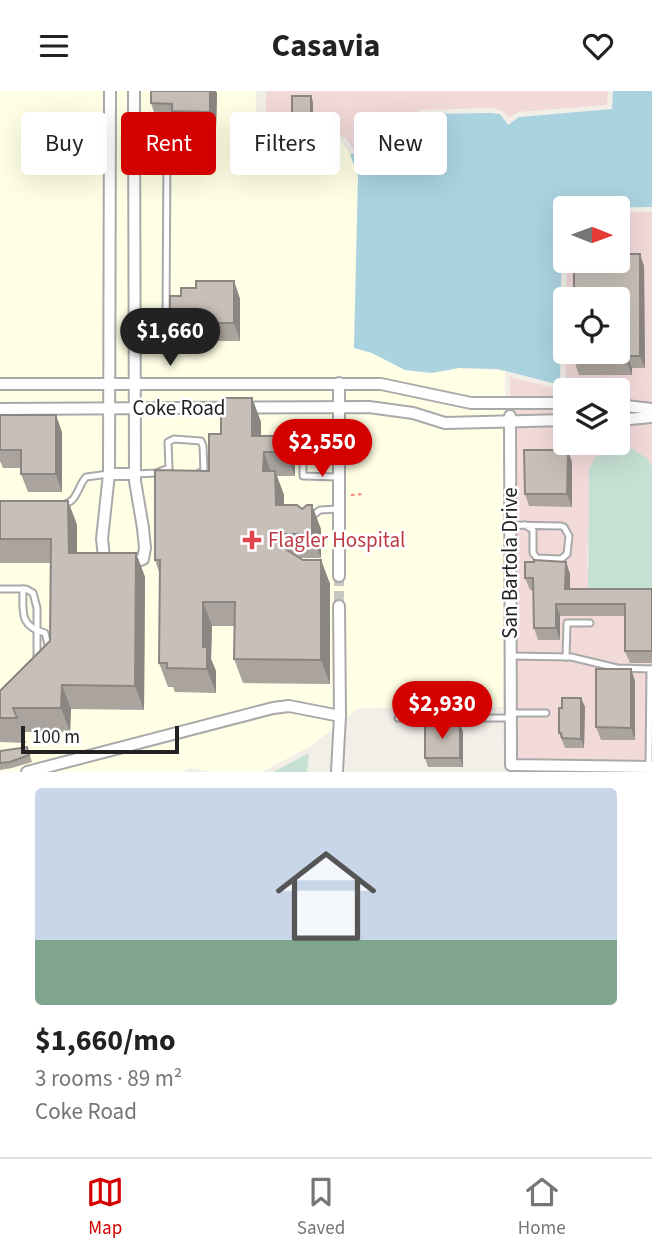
<!DOCTYPE html>
<html lang="en">
<head>
<meta charset="utf-8">
<style>
  :root { --surface:#fff; --page:#f6f6f6; --text:#222; --muted:#767676; --line:#e0e0e0; --accent:#d40000 }
  body { margin:0; font-family:"Source Sans 3",sans-serif; background:var(--page); color:var(--text); height:100vh; display:flex; flex-direction:column; font-size:26px; white-space:nowrap }
  * { box-sizing:border-box; margin:0 }
  p { font-size:23px; color:var(--muted) }
  .icon { flex:none; width:38px; height:38px; fill:none; stroke:currentColor; stroke-width:2; stroke-linecap:round; stroke-linejoin:round }
  .map { position:relative; height:681px; overflow:hidden }
  .side { display:flex; flex-direction:column; background:var(--surface); flex:1 }
  .side>* { flex:none }
  .banner { position:absolute; left:21px; top:21px; width:611px; height:63px; display:flex; gap:14px }
  .needle { width:46px; rotate:91deg }
  .controls { position:absolute; left:553px; top:105px; display:grid; gap:14px }
  .controls a { display:grid; place-items:center; width:77px; height:77px; border-radius:7px; background:var(--surface); box-shadow:0 7px 28px #0002; font-size:35px }
  .scale { position:absolute; left:21px; bottom:18px; width:158px; box-sizing:border-box; padding-left:7px; border:4px solid #222; border-top:0; font-size:19px; line-height:24px; white-space:nowrap; color:#222; -webkit-text-stroke:5px #fff; paint-order:stroke }
  .price { position:absolute; translate:-50% -60px; padding:0 16px; border-radius:24px; background:var(--accent); color:#fff; font-size:23px; line-height:46px; filter:drop-shadow(0 2px 4px #0008) }
  .price::after { content:''; position:absolute; left:50%; top:42px; width:21px; height:16px; margin-left:-10px; background:inherit; clip-path:polygon(0 0,100% 0,50% 100%) }
  .price.current { background:#222; color:#fff }
  ul { padding:0; list-style:none }
  li { display:grid; align-content:center; gap:14px; height:371px; padding:0 35px }
  li span { display:grid; place-items:center; height:217px; border-radius:7px; color:#555 }
  li>.icon { margin-inline-start:auto }
  span .icon { width:126px; height:126px; fill:#fffc; stroke-width:1 }
  li b { font-size:30px }
  .pill { padding:0 24px; border-radius:7px; background:var(--surface); box-shadow:0 7px 28px #0002; font-size:24px; line-height:63px }
  .pill.current { background:var(--accent); color:#fff }
  header { display:flex; justify-content:space-between; align-items:center; height:91px; padding:0 35px; background:var(--surface); font-size:32px; font-weight:700 }
  .tab-bar { display:flex; justify-content:space-around; align-items:center; height:98px; border-top:2px solid var(--line); background:var(--surface); font-size:19px; color:var(--muted) }
  .tab-bar a { display:grid; justify-items:center; gap:4px }
  .tab-bar .current { color:var(--accent) }
  .map>svg:first-child { display:block }
</style>
</head>
<body>
<header><svg class="icon" aria-label="menu" viewBox="0 0 24 24"><path d="M4 6h16M4 12h16M4 18h16"/></svg>Casavia<svg class="icon" aria-label="heart" viewBox="0 0 24 24"><path d="M12 20l-8-8c-3-5 5-10 8-4 3-6 11-1 8 4z"/></svg></header>
<div class="map">
<svg width="652" height="681" viewBox="0 0 652 681">
  <rect width="100%" height="100%" fill="#f2efe9"/>
  <g fill="#f2dad9" fill-rule="evenodd">
    <polygon points="266,0 608,0 607,14 518,21 509,27 504,21 492,17 421,19 405,29 390,50 380,56 353,58 346,47 341,45 266,45"/>
    <path d="M618 121H652V376L647 367 588 441 587 476 652 503V680L515 679 511 587 510 286 559 298 566 293V261H618V208H566L567 170H618ZM565 299H618V352H565Z"/>
  </g>
  <polygon fill="#ffffe5" points="0,0 256,0 256,50 341,50 350,63 358,86 354,257 372,262 405,279 432,282 459,277 505,280 503,616 359,617 311,655 262,681 213,681 191,677 180,681 0,681"/>
  <g fill="#c6e0d4">
    <polygon points="631,357 647,367 652,376 652,503 588,501 589,378 595,366"/>
    <polygon points="309,662 307,681 273,681"/>
  </g>
  <polygon fill="#aad3df" points="613,0 652,0 652,116 562,117 560,294 498,278 459,277 432,282 405,279 372,262 354,257 358,86 350,63 382,60 393,53 408,33 421,23 491,22 500,23 508,34 519,26 612,18"/>
  <g fill="none" stroke-linecap="round" stroke-linejoin="round">
    <polyline stroke="#c8c6c1" stroke-width="10" stroke-dasharray="10 5" stroke-linecap="butt" points="339,485 339,515"/>
    <g stroke="#a9a9a9" stroke-width="9">
      <g id="service">
        <polyline points="135,228 166,228 167,59"/>
        <polyline points="287,351 303,351 303,385 338,386"/>
        <polyline points="135,383 156,382 169,377 168,351 174,348 201,350 203,355 204,380 199,382"/>
        <path d="M62 414C78 411 77 396 86 386L109 383"/>
        <polyline points="312,425 320,419 338,418"/>
        <polyline points="510,434 561,435 564,436 569,445 567,463 561,468 537,467 533,462 533,439 525,434"/>
        <polyline points="0,498 26,498 33,502 37,517 37,569"/>
        <path d="M23 498C23 521 19 535 45 542L49 558"/>
        <polyline points="510,565 571,566 617,577 652,578"/>
        <polyline points="566,566 567,532 590,532"/>
        <polyline points="511,622 546,622"/>
        <polyline points="398,627 511,627"/>
        <polyline points="649,676 650,578"/>
      </g>
    </g>
    <g stroke="#a9a9a9" stroke-width="14">
      <g id="minor">
        <polyline points="110,0 109,383 102,448 104,466 112,473"/>
        <polyline points="0,293 381,293 471,312 565,312"/>
        <polyline points="618,314 652,318"/>
        <polyline points="0,318 369,316 413,322 445,332 565,329"/>
        <polyline points="510,325 511,674 652,676"/>
        <polyline points="618,329 652,326"/>
        <polyline points="109,383 135,383"/>
        <polyline points="128,473 143,468 145,457 143,437 135,390 134,0"/>
        <polyline points="339,485 339,292"/>
        <polyline points="27,681 273,617 289,615 340,625"/>
        <polyline points="337,681 340,625 339,515"/>
      </g>
    </g>
    <polyline stroke="#fa8072" stroke-width="2" stroke-dasharray="3.5 3.5" stroke-linecap="butt" points="351,404 364,403"/>
    <use href="#service" stroke="#fff" stroke-width="5"/>
    <use href="#minor" stroke="#fff" stroke-width="10"/>
  </g>
  <g fill="#aba49e">
    <polygon points="217,2 216,39 179,38 176,31 157,30 151,12"/>
    <polygon points="313,11 313,28 295,28 292,22"/>
    <polygon points="644,175 645,277 632,277 632,284 579,284 575,272"/>
    <polygon points="234,190 240,208 240,250 204,250 201,244 188,244 186,237 177,237 170,219 181,205 196,197"/>
    <polygon points="252,307 261,331 261,345 286,345 295,369 295,385 277,385 284,404 284,414 321,438 321,467 299,467 303,469 321,469 330,493 330,593 243,592 234,568 235,535 212,535 211,568 216,580 216,602 175,601 173,596 168,596 159,572 160,484 155,469 209,380 221,343"/>
    <polygon points="0,324 62,341 62,401 28,401 21,383 21,377 3,377 0,370"/>
    <polygon points="572,371 572,416 529,415 525,403"/>
    <polygon points="0,410 68,410 77,434 77,462 136,462 145,486 144,619 71,618 70,641 22,641 26,652 0,651 0,600 50,550 51,472 0,472"/>
    <polygon points="566,471 570,483 570,498 652,498 652,572 630,572 625,560 625,525 560,525 560,549 538,549 534,537 534,499 530,499 525,487"/>
    <polygon points="631,578 635,590 635,649 601,649 596,636"/>
    <polygon points="581,607 585,616 584,657 565,657 559,642 562,617"/>
    <polygon points="463,641 463,676 428,676 425,667"/>
    <polygon points="27,656 32,671 12,677 0,679 0,660"/>
  </g>
  <g fill="#8b8681">
    <polygon points="210,0 216,0 217,2 216,39 210,21"/>
    <polygon points="311,5 313,11 313,28 311,22"/>
    <polygon points="640,163 644,175 645,277 640,265"/>
    <polygon points="234,190 240,208 240,250 234,232"/>
    <polygon points="627,265 632,277 632,284 627,272"/>
    <polygon points="252,307 261,331 261,369 252,345"/>
    <polygon points="56,324 62,341 62,401 56,383"/>
    <polygon points="286,345 295,369 295,385 286,361"/>
    <polygon points="568,359 572,371 572,416 567,403"/>
    <polygon points="264,361 272,385 263,380"/>
    <polygon points="275,380 284,404 284,438 276,414"/>
    <polygon points="68,410 77,434 77,486 69,462"/>
    <polygon points="312,414 321,438 321,467 312,443"/>
    <polygon points="136,462 145,486 144,619 135,595"/>
    <polygon points="321,469 330,493 330,593 321,569"/>
    <polygon points="566,471 570,483 570,510 565,498"/>
    <polygon points="203,511 212,535 211,568 216,580 216,602 207,578 203,556"/>
    <polygon points="556,513 560,525 560,549 556,537"/>
    <polygon points="631,578 635,590 635,649 631,637"/>
    <polygon points="62,594 71,618 70,641 61,617"/>
    <polygon points="581,607 585,616 584,657 581,648"/>
    <polygon points="460,632 463,641 463,676 460,667"/>
  </g>
  <g fill="#c7bfb8" stroke="#8b8681" stroke-width="2">
    <polygon points="151,0 210,0 210,21 172,20 172,13 151,12"/>
    <rect x="292" y="5" width="19" height="17"/>
    <polygon points="618,163 640,163 640,265 627,265 627,272 575,272 575,261 618,261 618,208 574,208 574,170 618,170"/>
    <polygon points="196,190 234,190 234,232 197,232 197,226 182,226 181,219 170,219 170,205 181,205 181,197 196,197"/>
    <polygon points="221,307 252,307 252,345 286,345 286,361 264,361 263,380 275,380 276,414 297,414 302,418 307,414 312,414 312,443 278,443 287,459 303,469 321,469 321,569 234,568 235,511 203,511 203,556 207,556 207,578 167,577 167,572 159,572 160,469 155,469 155,379 209,380 209,343 221,343"/>
    <polygon points="0,324 56,324 56,383 21,383 21,359 0,359"/>
    <polygon points="524,359 568,359 567,403 525,403"/>
    <polygon points="0,410 68,410 69,462 136,462 135,595 62,594 61,617 13,617 17,627 0,627 0,600 50,550 51,448 0,448"/>
    <polygon points="534,469 566,471 565,498 652,498 652,560 625,560 625,513 556,513 556,537 534,537 533,487 525,487 525,471 534,471"/>
    <polygon points="596,578 631,578 631,637 596,636"/>
    <polygon points="562,607 581,607 581,648 562,647 561,642 559,642 559,617 562,617"/>
    <rect x="425" y="632" width="35" height="35"/>
    <polygon points="27,656 29,664 10,671 0,672 0,660"/>
  </g>
  <path fill="#e0444e" stroke="#fff" stroke-width="2.5" d="M248.5 438.5h7v7h7v7h-7v7h-7v-7h-7v-7h7z"/>
  <g text-anchor="middle" stroke-width="5" stroke-linejoin="round" paint-order="stroke">
    <g font-size="21" fill="#222" stroke="#fff">
      <text x="179" y="324">Coke Road</text>
      <text transform="translate(510 472) rotate(-90)" y="7">San Bartola Drive</text>
    </g>
    <g font-size="21" fill="#be3a42" stroke="#fff" text-anchor="start">
      <text x="268" y="456">Flagler Hospital</text>
    </g>
  </g>
</svg>
<div class="controls">
<a><svg class="needle" viewBox="-14 -14 28 28"><path d="M0-13l5 13h-10z" fill="#e53935"/><path d="M0 13l5-13h-10z" fill="#767676"/></svg></a>
<a><svg class="icon" aria-label="locate" viewBox="0 0 24 24"><circle cx="12" cy="12" r="6"/><path d="M12 2v4M12 18v4M2 12h4M18 12h4"/></svg></a>
<a><svg class="icon" aria-label="layers" viewBox="0 0 24 24"><path d="M12 4l9 5-9 5-9-5zM3 14l9 5 9-5"/></svg></a>
</div>
<div class="scale">100 m</div>
<b class="price current" style="left:170px;top:277px">$1,660</b>
<b class="price" style="left:322px;top:388px">$2,550</b>
<b class="price" style="left:442px;top:650px">$2,930</b>
<div class="banner">
<a class="pill">Buy</a>
<a class="pill current">Rent</a>
<a class="pill">Filters</a>
<a class="pill">New</a>
</div>
</div>
<section class="side">
<ul>
<li><span style="background:linear-gradient(#c9d6e8 70%,#7fa58c 0)"><svg class="icon" aria-label="home" viewBox="0 0 24 24"><path d="M3 11l9-7 9 7M6 9v11h12V9"/></svg></span><div><b>$1,660/mo</b><p>3 rooms · 89 m²</p><p>Coke Road</p></div></li>
</ul>
</section>
<nav class="tab-bar">
<a class="current"><svg class="icon" aria-label="map" viewBox="0 0 24 24"><path d="M3 6l6-2 6 2 6-2v14l-6 2-6-2-6 2zM9 4v14M15 6v14"/></svg>Map</a>
<a><svg class="icon" aria-label="saved" viewBox="0 0 24 24"><path d="M7 4h10v16l-5-4-5 4z"/></svg>Saved</a>
<a><svg class="icon" aria-label="home" viewBox="0 0 24 24"><path d="M3 11l9-7 9 7M6 9v11h12V9"/></svg>Home</a>
</nav>
</body>
</html>
